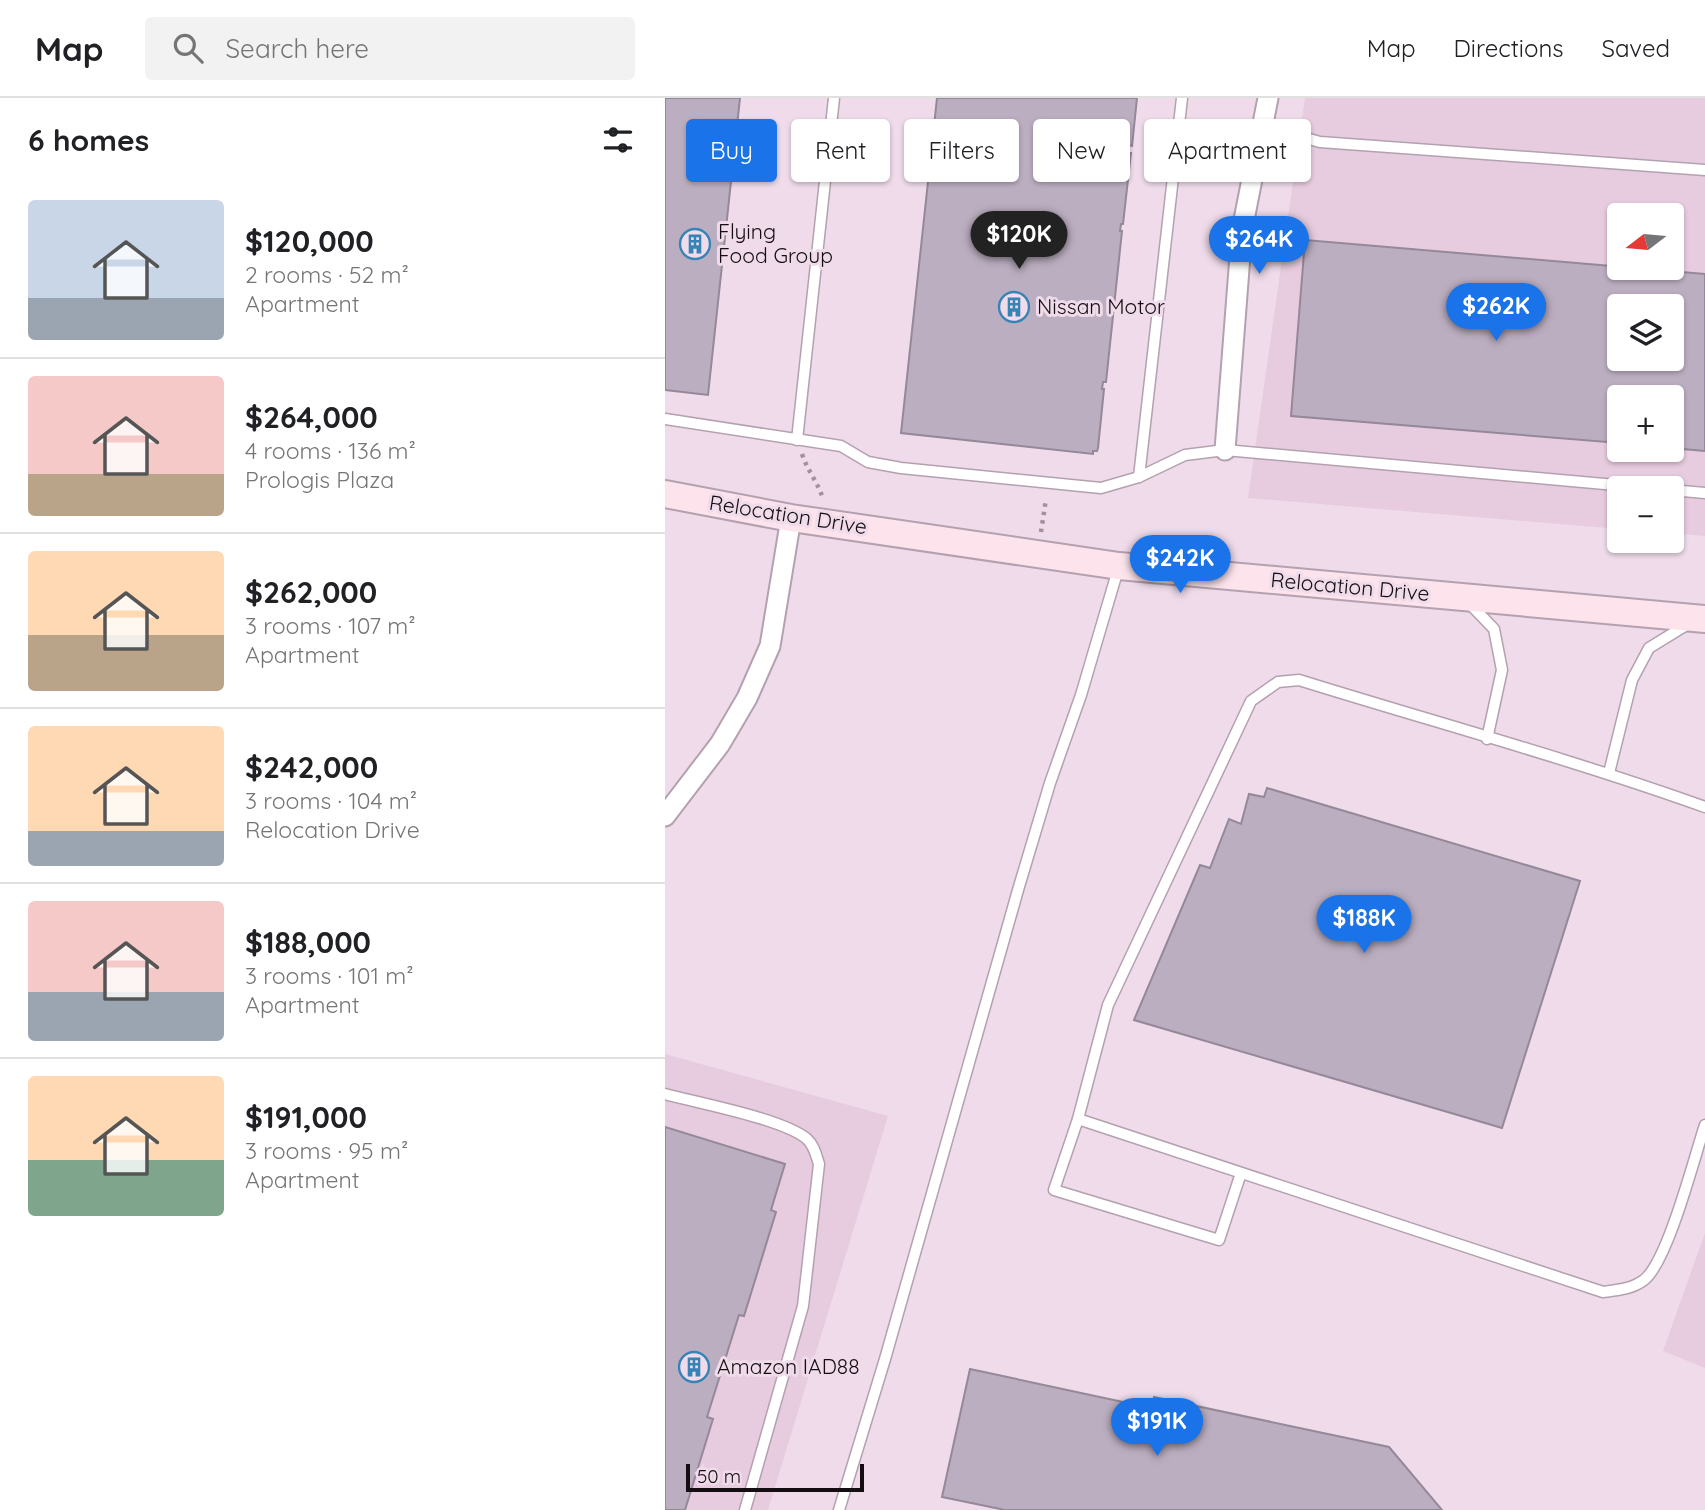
<!DOCTYPE html>
<html lang="en">
<head>
<meta charset="utf-8">
<style>
  :root { --surface:#fff; --page:#f2f2f2; --text:#202124; --muted:#757577; --line:#e0e0e0; --accent:#1a73e8 }
  body { margin:0; font-family:Quicksand,sans-serif; background:var(--page); color:var(--text); height:100vh; display:flex; flex-direction:column; font-size:26px; white-space:nowrap }
  * { box-sizing:border-box; margin:0 }
  p { font-size:23px; color:var(--muted) }
  .icon { flex:none; width:38px; height:38px; fill:none; stroke:currentColor; stroke-width:2; stroke-linecap:round; stroke-linejoin:round }
  .map { position:relative; flex:1; overflow:hidden }
  .sheet { display:flex; flex-direction:column; background:var(--surface); width:665px }
  .sheet>* { flex:none }
  .hud { position:absolute; left:21px; top:21px; width:665px; height:63px; display:flex; gap:14px }
  .needle { width:46px; rotate:254deg }
  .controls { position:absolute; left:942px; top:105px; display:grid; gap:14px }
  .controls a { display:grid; place-items:center; width:77px; height:77px; border-radius:7px; background:var(--surface); box-shadow:0 2px 5px #0004; font-size:35px }
  .scale { position:absolute; left:21px; bottom:18px; width:178px; box-sizing:border-box; padding-left:7px; border:4px solid #140e12; border-top:0; font-size:19px; line-height:24px; white-space:nowrap; color:#140e12; -webkit-text-stroke:5px #efdbea; paint-order:stroke }
  .price { position:absolute; translate:-50% -60px; padding:0 16px; border-radius:24px; background:var(--accent); color:#fff; font-size:23px; line-height:46px; filter:drop-shadow(0 2px 4px #0008) }
  .price::after { content:''; position:absolute; left:50%; top:42px; width:21px; height:16px; margin-left:-10px; background:inherit; clip-path:polygon(0 0,100% 0,50% 100%) }
  .price.current { background:#222; color:#fff }
  ul { padding:0; list-style:none }
  li { display:flex; align-items:center; gap:21px; height:175px; padding:0 28px }
  li+li { border-top:2px solid var(--line) }
  li span { display:grid; place-items:center; flex:none; width:196px; height:140px; border-radius:7px; color:#555 }
  li>.icon { margin-inline-start:auto }
  span .icon { width:84px; height:84px; fill:#fffc; stroke-width:1 }
  li b { font-size:30px }
  h2 { display:flex; justify-content:space-between; align-items:center; height:84px; padding:0 28px; font-size:30px }
  .tag { padding:0 24px; border-radius:7px; background:var(--surface); box-shadow:0 2px 5px #0004; font-size:24px; line-height:63px }
  .tag.current { background:var(--accent); color:#fff }
  header { display:flex; align-items:center; gap:42px; box-sizing:border-box; height:98px; padding:0 35px; background:var(--surface); border-bottom:2px solid var(--line) }
  header strong { font-size:33px }
  nav { display:flex; gap:38px; margin-inline-start:auto; font-size:24px }
  .search { width:490px; height:63px; background:var(--page); display:flex; align-items:center; gap:18px; box-sizing:border-box; padding:0 24px; border-radius:7px; color:var(--muted); font-size:26px }
  main { display:flex; flex:1; min-height:0 }
  .map>svg:first-child { display:block }
</style>
</head>
<body>
<header>
<strong>Map</strong>
<div class="search"><svg class="icon" aria-label="search" viewBox="0 0 24 24"><circle cx="10" cy="10" r="6"/><path d="M15 15l6 6"/></svg>Search here</div>
<nav><a>Map</a><a>Directions</a><a>Saved</a></nav>
</header>
<main>
<section class="sheet">
<h2>6 homes<svg class="icon" aria-label="filters" viewBox="0 0 24 24"><path d="M4 7h16M4 17h16"/><circle cx="9" cy="7" r="2"/><circle cx="15" cy="17" r="2"/></svg></h2>
<ul>
<li><span style="background:linear-gradient(#c9d6e8 70%,#9aa5b1 0)"><svg class="icon" aria-label="home" viewBox="0 0 24 24"><path d="M3 11l9-7 9 7M6 9v11h12V9"/></svg></span><div><b>$120,000</b><p>2 rooms · 52 m²</p><p>Apartment</p></div></li>
<li><span style="background:linear-gradient(#f6c9c9 70%,#b9a48a 0)"><svg class="icon" aria-label="home" viewBox="0 0 24 24"><path d="M3 11l9-7 9 7M6 9v11h12V9"/></svg></span><div><b>$264,000</b><p>4 rooms · 136 m²</p><p>Prologis Plaza</p></div></li>
<li><span style="background:linear-gradient(#ffd9b3 60%,#b9a48a 0)"><svg class="icon" aria-label="home" viewBox="0 0 24 24"><path d="M3 11l9-7 9 7M6 9v11h12V9"/></svg></span><div><b>$262,000</b><p>3 rooms · 107 m²</p><p>Apartment</p></div></li>
<li><span style="background:linear-gradient(#ffd9b3 75%,#9aa5b1 0)"><svg class="icon" aria-label="home" viewBox="0 0 24 24"><path d="M3 11l9-7 9 7M6 9v11h12V9"/></svg></span><div><b>$242,000</b><p>3 rooms · 104 m²</p><p>Relocation Drive</p></div></li>
<li><span style="background:linear-gradient(#f6c9c9 65%,#9aa5b1 0)"><svg class="icon" aria-label="home" viewBox="0 0 24 24"><path d="M3 11l9-7 9 7M6 9v11h12V9"/></svg></span><div><b>$188,000</b><p>3 rooms · 101 m²</p><p>Apartment</p></div></li>
<li><span style="background:linear-gradient(#ffd9b3 60%,#7fa58c 0)"><svg class="icon" aria-label="home" viewBox="0 0 24 24"><path d="M3 11l9-7 9 7M6 9v11h12V9"/></svg></span><div><b>$191,000</b><p>3 rooms · 95 m²</p><p>Apartment</p></div></li>
</ul>
</section>
<div class="map">
<svg width="1040" height="1412" viewBox="0 0 1040 1412">
  <rect width="100%" height="100%" fill="#efdbea"/>
  <g fill="#e7ccdf" fill-rule="evenodd">
    <path d="M640 0H1040V438L1006 435V390H954V431L583 400ZM954 117H1006V170H954ZM954 208H1006V261H954ZM954 299H1006V352H954Z"/>
    <polygon points="0,956 223,1018 103,1412 0,1412"/>
    <polygon points="1040,1135 1040,1270 998,1253"/>
  </g>
  <g fill="#bbaec0" stroke="#948899" stroke-width="2" fill-rule="evenodd">
    <polygon points="0,0 75,0 43,297 0,292"/>
    <polygon points="272,0 472,0 467,48 464,47 463,55 466,55 458,126 456,126 455,133 457,133 441,284 438,284 437,291 439,291 433,350 432,353 428,353 428,356 236,335"/>
    <path d="M640 142 1040 176V353L1006 350V299H954V345L626 318ZM954 208H1006V261H954Z"/>
    <polygon points="602,690 915,783 837,1030 469,922 535,767 545,770 564,721 576,726 584,696 599,699"/>
    <polygon points="0,1029 120,1066 106,1112 111,1114 79,1218 74,1217 42,1319 48,1321 20,1412 0,1412"/>
    <polygon points="305,1271 486,1310 489,1299 724,1349 777,1412 340,1412 277,1399"/>
  </g>
  <g fill="none" stroke-linecap="round" stroke-linejoin="round">
    <g stroke="#b4a1af" stroke-width="13">
      <g id="lane">
        <polyline points="597,28 655,44 1040,72"/>
        <polyline points="0,321 176,348 203,364 236,370 436,390 474,379 520,357 560,352 984,390"/>
        <polyline points="132,342 169,0"/>
        <polyline points="474,379 517,0"/>
        <polyline points="1006,392 1040,395"/>
        <polyline points="803,504 829,531 837,572 822,641"/>
        <polyline points="944,675 967,582 984,550 1023,526"/>
        <path d="M0 996C33 1005 119 1021 142 1041 149 1047 151 1057 154 1066L138 1208 80 1412"/>
        <path d="M413 1021 938 1194C953 1192 967 1191 979 1182 1003 1163 1029 1060 1040 1027"/>
        <path d="M576 1075 554 1142 389 1092 413 1021 443 907 586 603 613 584 634 582C769 624 906 661 1040 709"/>
        <polyline points="174,1412 220,1261 353,792 385,685 416,597 454,468"/>
      </g>
    </g>
    <g stroke="#b4a1af" stroke-width="23">
      <g id="street">
        <polyline points="560,352 577,132 603,0"/>
        <polyline points="0,718 55,646 82,600 105,548 126,420"/>
      </g>
    </g>
    <g stroke="#b4a1af" stroke-width="30">
      <polyline id="secondary" points="0,396 126,420 454,468 1040,521"/>
    </g>
    <g stroke="#a0919c" stroke-width="4.5" stroke-dasharray="3.5 5" stroke-linecap="butt">
      <path d="M137 356C143 374 153 384 158 401"/>
      <polyline points="376,434 381,401"/>
    </g>
    <use href="#lane" stroke="#fff" stroke-width="10"/>
    <use href="#street" stroke="#fff" stroke-width="19"/>
    <use href="#secondary" stroke="#fce3ec" stroke-width="26"/>
  </g>
  <defs>
    <g id="building-ring" transform="scale(1.575)"><circle r="9.5" fill="#efdbea" stroke="#3684b6" stroke-width="1.5"/><path d="M-4-6H4V6H1V3H-1V6H-4ZM-2.5-4.3h1.7v1.8h-1.7ZM.8-4.3h1.7v1.8H.8ZM-2.5-1h1.7V.8h-1.7ZM.8-1h1.7V.8H.8Z" fill="#3684b6"/></g>
  </defs>
  <g fill-rule="evenodd">
    <use href="#building-ring" x="30" y="146"/>
    <use href="#building-ring" x="349" y="209"/>
    <use href="#building-ring" x="29" y="1269"/>
  </g>
  <g text-anchor="middle" stroke-width="6" stroke-linejoin="round" paint-order="stroke">
    <g font-size="21" fill="#140e12" stroke="#efdbea" text-anchor="start">
      <text x="53" y="141">Flying<tspan x="53" dy="24">Food Group</tspan></text>
      <text x="372" y="216">Nissan Motor</text>
      <text x="52" y="1276">Amazon IAD88</text>
    </g>
    <g font-size="21" fill="#140e12" stroke="#efdbea">
      <text transform="translate(123 417) rotate(9)" y="7">Relocation Drive</text>
      <text transform="translate(685 489) rotate(5)" y="7">Relocation Drive</text>
    </g>
  </g>
</svg>
<div class="controls">
<a><svg class="needle" viewBox="-14 -14 28 28"><path d="M0-13l5 13h-10z" fill="#e53935"/><path d="M0 13l5-13h-10z" fill="#757577"/></svg></a>
<a><svg class="icon" aria-label="layers" viewBox="0 0 24 24"><path d="M12 4l9 5-9 5-9-5zM3 14l9 5 9-5"/></svg></a>
<a>+</a>
<a>−</a>
</div>
<div class="scale">50 m</div>
<b class="price current" style="left:354px;top:173px">$120K</b>
<b class="price" style="left:594px;top:178px">$264K</b>
<b class="price" style="left:831px;top:245px">$262K</b>
<b class="price" style="left:515px;top:497px">$242K</b>
<b class="price" style="left:699px;top:857px">$188K</b>
<b class="price" style="left:492px;top:1360px">$191K</b>
<div class="hud">
<a class="tag current">Buy</a>
<a class="tag">Rent</a>
<a class="tag">Filters</a>
<a class="tag">New</a>
<a class="tag">Apartment</a>
</div>
</div>
</main>
</body>
</html>
